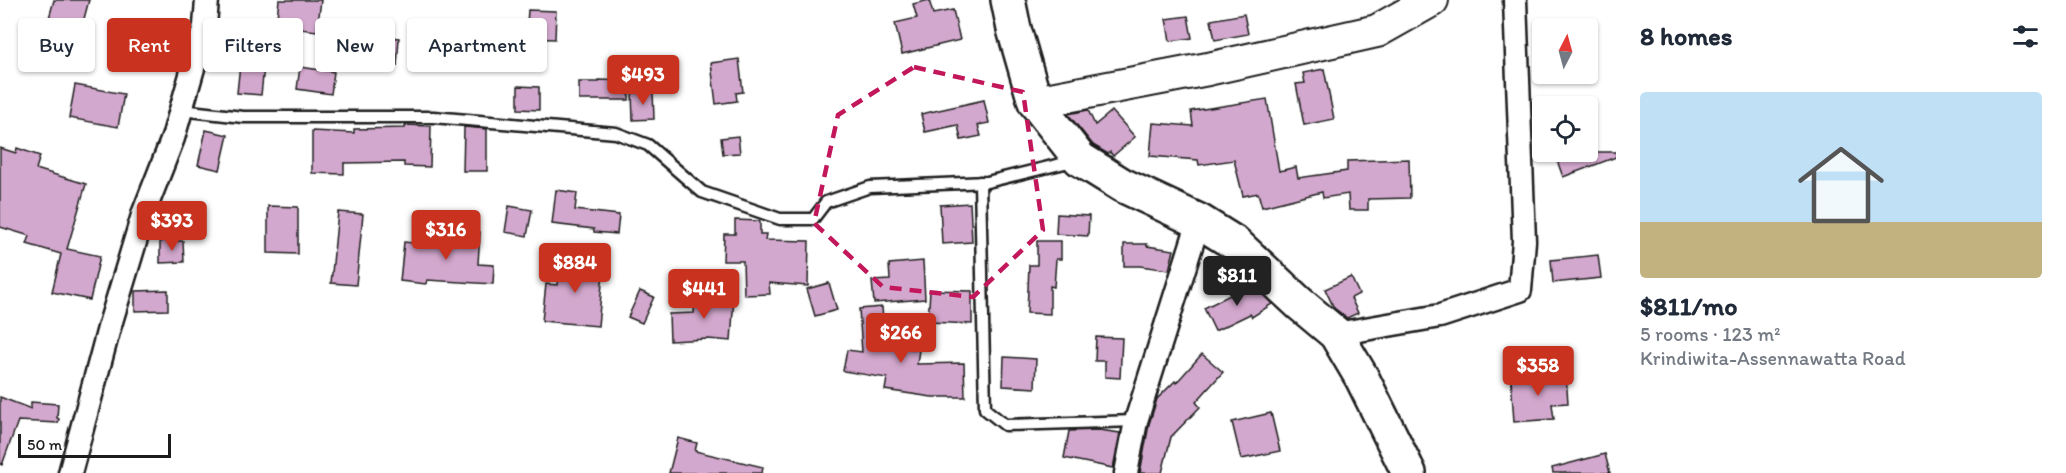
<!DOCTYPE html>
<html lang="en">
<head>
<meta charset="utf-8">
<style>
  :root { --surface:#fff; --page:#f2f2f3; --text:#1f2937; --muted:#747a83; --line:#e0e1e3; --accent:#c8321e }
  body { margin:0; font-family:Itim,sans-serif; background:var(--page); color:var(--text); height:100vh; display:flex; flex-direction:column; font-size:22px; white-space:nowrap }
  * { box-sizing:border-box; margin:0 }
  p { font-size:20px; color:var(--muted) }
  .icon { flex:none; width:33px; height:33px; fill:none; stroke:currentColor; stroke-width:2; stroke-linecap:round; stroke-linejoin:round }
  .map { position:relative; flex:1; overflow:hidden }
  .sheet { display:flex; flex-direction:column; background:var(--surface); width:450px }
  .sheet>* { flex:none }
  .guide { position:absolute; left:18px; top:18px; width:570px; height:54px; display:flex; gap:12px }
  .needle { width:39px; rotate:6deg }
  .fabs { position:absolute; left:1532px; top:18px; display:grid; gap:12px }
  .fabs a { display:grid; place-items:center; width:66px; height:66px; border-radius:6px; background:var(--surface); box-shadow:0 2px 4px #0004; font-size:30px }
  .scale { position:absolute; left:18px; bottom:15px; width:153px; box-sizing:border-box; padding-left:6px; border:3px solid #1c1c1c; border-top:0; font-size:16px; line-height:21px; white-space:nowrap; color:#1c1c1c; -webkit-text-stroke:4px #fff; paint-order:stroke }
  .price { position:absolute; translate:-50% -51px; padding:0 14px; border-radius:6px; background:var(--accent); color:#fff; font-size:20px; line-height:39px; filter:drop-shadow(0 2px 3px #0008) }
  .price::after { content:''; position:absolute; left:50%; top:36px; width:18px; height:14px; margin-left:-9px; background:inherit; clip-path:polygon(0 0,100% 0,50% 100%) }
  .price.selected { background:#222; color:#fff }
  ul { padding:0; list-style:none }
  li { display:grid; align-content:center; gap:12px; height:318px; padding:0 24px }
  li+li { border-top:2px solid var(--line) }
  li span { display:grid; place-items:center; height:186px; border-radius:6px; color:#555 }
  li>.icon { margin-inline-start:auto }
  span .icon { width:108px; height:108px; fill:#fffc; stroke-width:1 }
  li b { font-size:26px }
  h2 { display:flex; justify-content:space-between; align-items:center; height:72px; padding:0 24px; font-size:26px }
  .chip { padding:0 21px; border-radius:6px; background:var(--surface); box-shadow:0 2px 4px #0004; font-size:21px; line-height:54px }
  .chip.selected { background:var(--accent); color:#fff }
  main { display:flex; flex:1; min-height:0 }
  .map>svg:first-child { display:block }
</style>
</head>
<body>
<main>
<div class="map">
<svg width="1616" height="473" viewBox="0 0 1616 473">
  <rect width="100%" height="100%" fill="#fff"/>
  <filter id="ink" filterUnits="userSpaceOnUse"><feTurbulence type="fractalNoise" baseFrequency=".0167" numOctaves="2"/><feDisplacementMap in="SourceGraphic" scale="12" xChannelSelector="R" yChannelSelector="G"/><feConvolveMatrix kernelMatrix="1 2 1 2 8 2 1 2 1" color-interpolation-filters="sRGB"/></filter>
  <g filter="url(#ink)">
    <g fill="#d3a8ce" stroke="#1c1c1c" stroke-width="1.5">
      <polygon points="54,0 89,0 77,45 44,36"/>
      <polygon points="279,0 321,0 317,31 276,26"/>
      <polygon points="929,0 933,14 953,10 960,40 902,54 895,23 917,18 913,4"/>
      <polygon points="528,10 556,11 555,39 526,38"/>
      <polygon points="1244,14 1248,34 1215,40 1211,20"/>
      <polygon points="1188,16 1192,38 1170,41 1166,19"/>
      <polygon points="362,35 399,38 397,66 360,62"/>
      <polygon points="739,59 743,92 736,93 737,101 716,104 711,63"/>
      <polygon points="240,64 264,67 261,95 237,93"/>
      <polygon points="300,67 334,72 331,94 297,89"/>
      <polygon points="1324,69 1334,119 1304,125 1296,84 1305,83 1303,73"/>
      <polygon points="599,80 629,81 629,100 579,100 579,82 599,82"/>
      <polygon points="75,85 124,94 118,127 69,118"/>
      <polygon points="518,86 539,87 539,110 518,109"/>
      <polygon points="653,92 654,119 633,120 632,93"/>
      <polygon points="1267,99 1279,171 1296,167 1298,178 1347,171 1347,161 1409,159 1410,198 1368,199 1368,210 1349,210 1348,194 1323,198 1322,192 1262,207 1258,193 1243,196 1234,160 1199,165 1198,160 1150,156 1153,123 1193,126 1191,111"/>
      <polygon points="984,100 989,123 978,125 981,136 961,140 958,125 925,132 921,114"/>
      <polygon points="1088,110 1095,125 1112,111 1135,137 1113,156 1110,152 1108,154 1093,145 1068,114"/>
      <polygon points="405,125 431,126 430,167 404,166 404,162 344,163 344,174 312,173 312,131 354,133 354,129 405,128"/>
      <polygon points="464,127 487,129 487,171 463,171"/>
      <polygon points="206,130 228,135 220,170 198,165"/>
      <polygon points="738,136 740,153 723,154 721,138"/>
      <polygon points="0,148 16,153 17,148 40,156 36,169 86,184 67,249 100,256 90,300 52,292 61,254 27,244 30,236 0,227"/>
      <polygon points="1554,152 1616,152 1616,157 1563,177"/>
      <polygon points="556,190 577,193 575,210 619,215 617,234 594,232 594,229 552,224"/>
      <polygon points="970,203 972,242 942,244 940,205"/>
      <polygon points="268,206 298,207 298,254 268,253"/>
      <polygon points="509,206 532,210 527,236 505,232"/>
      <polygon points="338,212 363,214 356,285 331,283"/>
      <polygon points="1057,214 1089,216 1088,236 1056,234"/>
      <polygon points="735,220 760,221 760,234 766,234 765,240 809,241 808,286 769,283 770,294 744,295 743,261 723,261 724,234 735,234"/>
      <polygon points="458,231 480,232 478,264 494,265 493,284 427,280 426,284 400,281 404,242 443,246 444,232 458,233"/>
      <polygon points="160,241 183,241 184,262 160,263"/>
      <polygon points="1037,241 1061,241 1061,259 1056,259 1054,287 1050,286 1050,314 1027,313 1029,265 1037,265"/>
      <polygon points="1124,244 1147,244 1147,246 1174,250 1169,270 1140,266 1124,266"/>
      <polygon points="1598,255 1601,278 1553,283 1551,260"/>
      <polygon points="560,259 604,263 598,326 542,321 546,284 558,285"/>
      <polygon points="923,261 925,299 874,303 872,281 890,280 889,264"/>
      <polygon points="1351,277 1359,294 1351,298 1358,313 1347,318 1334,308 1325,289"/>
      <polygon points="829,283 837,310 815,316 807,289"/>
      <polygon points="1252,284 1272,304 1252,317 1250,314 1215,331 1204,308"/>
      <polygon points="168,290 168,310 135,311 135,291"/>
      <polygon points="930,290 972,291 972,324 928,322"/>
      <polygon points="640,291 654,297 642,323 628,317"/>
      <polygon points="695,296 734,297 731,341 708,339 670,341 669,314 694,313"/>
      <polygon points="882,307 885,345 919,350 917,364 964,363 965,397 932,397 885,390 887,378 843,371 847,350 862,352 859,309"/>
      <polygon points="1096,337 1122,338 1120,378 1105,377 1105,361 1095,361"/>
      <polygon points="1202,354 1223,372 1196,402 1200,407 1171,437 1162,473 1140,473 1149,424 1157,399 1175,381 1176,383"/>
      <polygon points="1004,357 1036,359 1035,388 1003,386"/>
      <polygon points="1566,374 1568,403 1552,404 1554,419 1514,422 1511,378"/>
      <polygon points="0,397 31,409 31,402 58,404 57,418 59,419 58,423 18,421 2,465 0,464"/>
      <polygon points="1271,413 1280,451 1241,459 1232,422"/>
      <polygon points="1099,430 1120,433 1113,468 1064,458 1069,431"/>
      <polygon points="678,438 697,443 695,451 763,467 762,473 669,473"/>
      <polygon points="1605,454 1610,473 1553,473 1552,468"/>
    </g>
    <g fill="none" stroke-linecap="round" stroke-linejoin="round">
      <g stroke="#1c1c1c" stroke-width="15">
        <g id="lane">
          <polyline points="181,110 243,117 433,117 616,133 648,145 702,192 780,219 813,219 826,202 870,187 987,182 1077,160"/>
          <polyline points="980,182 985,409 1005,425 1136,421"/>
        </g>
      </g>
      <g stroke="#1c1c1c" stroke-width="27">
        <g id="street">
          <polyline points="1336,334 1440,316 1520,290 1524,241 1515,0"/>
          <polyline points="70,473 109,328 144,212 173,138 205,26 207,0"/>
          <polyline points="1126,473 1136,421 1199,221"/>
        </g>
      </g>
      <g stroke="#1c1c1c" stroke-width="36">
        <polyline id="secondary" points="1035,102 1208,69 1377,31 1432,0"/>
      </g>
      <g stroke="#1c1c1c" stroke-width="38">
        <polyline id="primary" points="1008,0 1014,29 1035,102 1080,159 1122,185 1199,221 1236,244 1299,303 1336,334 1362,378 1409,473"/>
      </g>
      <use href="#lane" stroke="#fff" stroke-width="10"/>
      <use href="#street" stroke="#fff" stroke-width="22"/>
      <use href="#secondary" stroke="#fff" stroke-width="32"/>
      <use href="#primary" stroke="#fff" stroke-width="33"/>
    </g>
  </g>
  <path fill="none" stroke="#c2185b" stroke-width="4.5" stroke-dasharray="12 8" stroke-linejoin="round" d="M914 67 1023 92 1043 230 973 297 883 287 814 223 838 115Z"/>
</svg>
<div class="fabs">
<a><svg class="needle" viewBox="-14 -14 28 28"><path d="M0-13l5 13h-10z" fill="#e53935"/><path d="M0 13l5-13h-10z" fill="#747a83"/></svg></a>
<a><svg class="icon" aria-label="locate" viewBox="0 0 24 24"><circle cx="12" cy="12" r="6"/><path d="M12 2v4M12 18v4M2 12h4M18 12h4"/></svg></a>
</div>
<div class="scale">50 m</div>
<b class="price" style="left:643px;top:106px">$493</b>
<b class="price" style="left:172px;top:252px">$393</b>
<b class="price" style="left:446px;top:261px">$316</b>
<b class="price" style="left:575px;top:294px">$884</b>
<b class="price selected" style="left:1237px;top:307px">$811</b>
<b class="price" style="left:704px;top:320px">$441</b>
<b class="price" style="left:901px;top:364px">$266</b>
<b class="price" style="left:1538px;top:397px">$358</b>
<div class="guide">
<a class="chip">Buy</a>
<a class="chip selected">Rent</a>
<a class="chip">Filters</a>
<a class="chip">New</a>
<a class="chip">Apartment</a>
</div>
</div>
<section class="sheet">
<h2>8 homes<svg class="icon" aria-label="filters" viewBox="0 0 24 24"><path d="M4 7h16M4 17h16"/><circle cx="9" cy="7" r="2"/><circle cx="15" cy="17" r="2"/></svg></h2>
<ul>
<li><span style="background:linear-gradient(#bfe0f5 70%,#c2b280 0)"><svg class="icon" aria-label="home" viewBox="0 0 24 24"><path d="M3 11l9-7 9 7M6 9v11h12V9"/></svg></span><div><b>$811/mo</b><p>5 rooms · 123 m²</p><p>Krindiwita-Assennawatta Road</p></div></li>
</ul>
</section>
</main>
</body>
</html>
